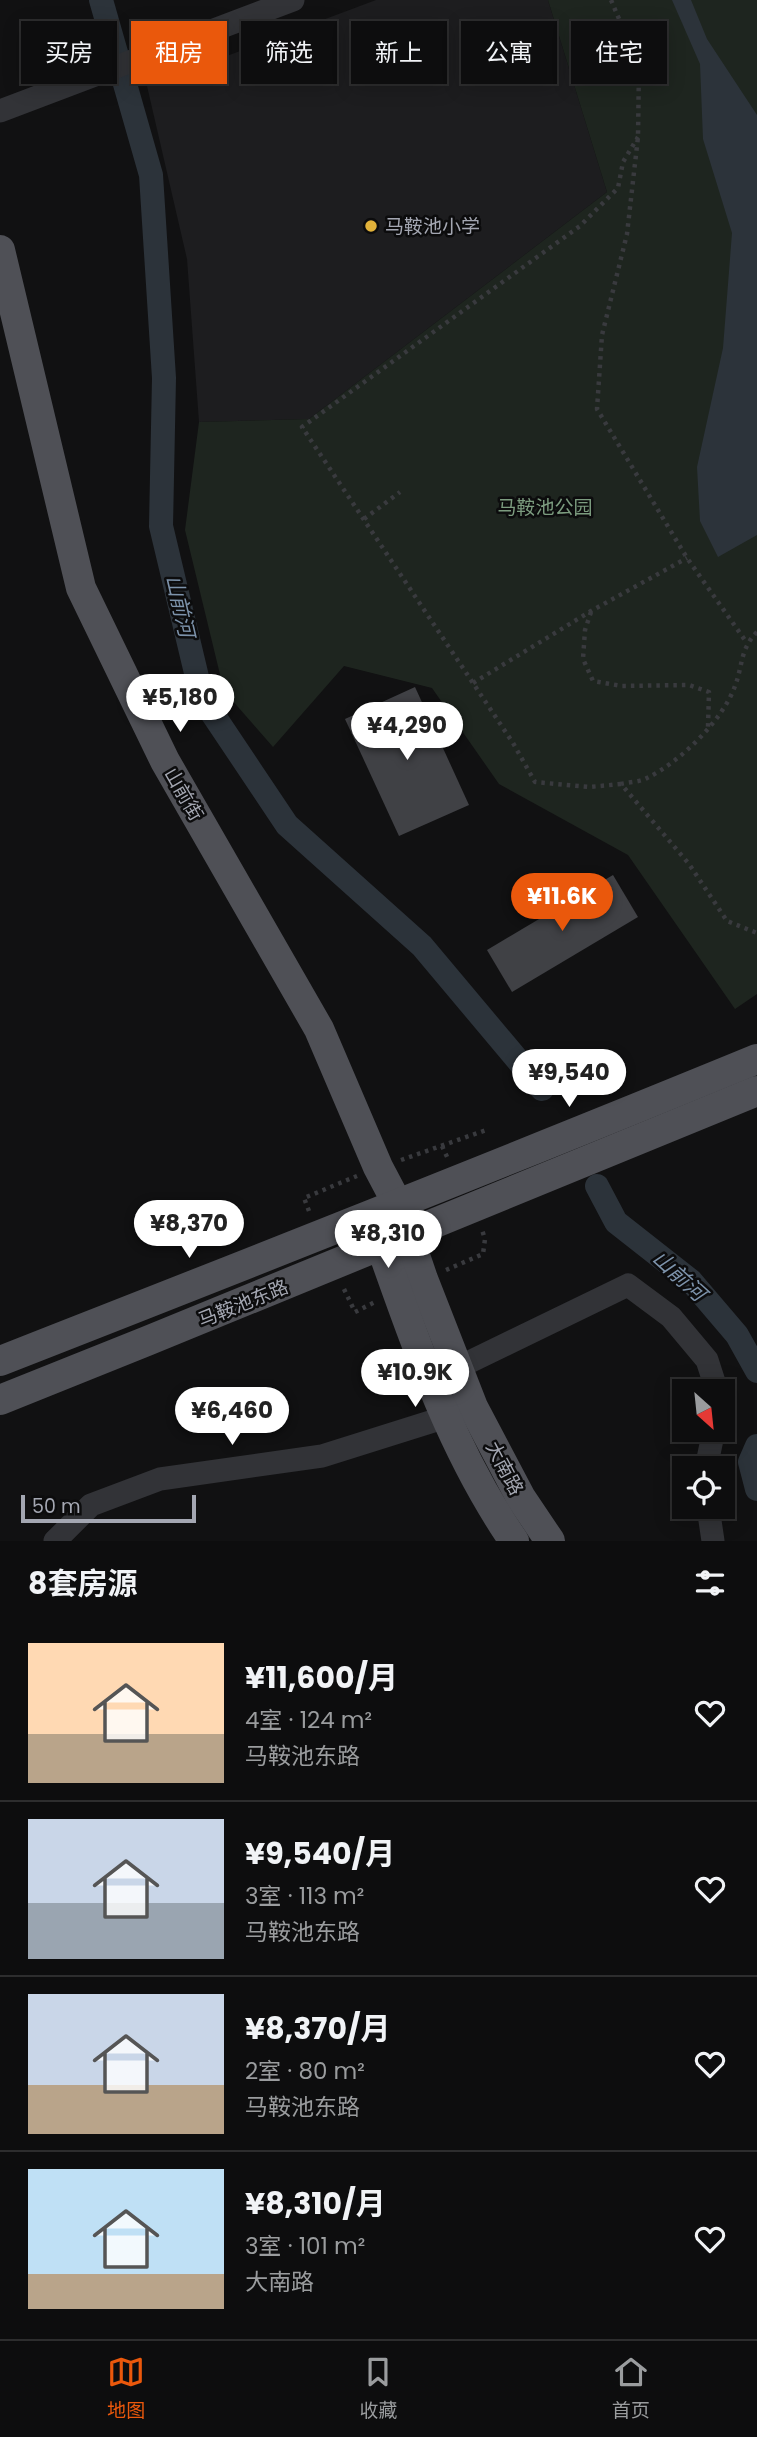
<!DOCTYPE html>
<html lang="zh">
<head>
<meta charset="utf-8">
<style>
  :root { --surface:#0d0d0e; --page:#1b1b1c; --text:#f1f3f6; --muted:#9a9c9e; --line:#2d2d2e; --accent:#ea580c }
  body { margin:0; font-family:Poppins,"Noto Sans SC",sans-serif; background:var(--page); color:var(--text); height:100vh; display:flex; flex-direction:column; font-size:26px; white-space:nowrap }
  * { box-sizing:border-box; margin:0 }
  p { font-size:23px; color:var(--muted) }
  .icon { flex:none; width:38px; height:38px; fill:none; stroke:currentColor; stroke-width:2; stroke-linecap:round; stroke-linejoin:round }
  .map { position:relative; height:1541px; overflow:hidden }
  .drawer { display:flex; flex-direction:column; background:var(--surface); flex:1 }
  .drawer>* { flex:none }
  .guide { position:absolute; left:21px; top:21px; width:716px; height:63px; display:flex; gap:14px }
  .needle { width:46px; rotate:153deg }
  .fabs { position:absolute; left:672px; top:1379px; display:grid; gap:14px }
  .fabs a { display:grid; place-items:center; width:63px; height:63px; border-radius:0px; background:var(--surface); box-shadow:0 4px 18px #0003,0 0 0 2px var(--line); font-size:35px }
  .scale { position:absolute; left:21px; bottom:18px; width:175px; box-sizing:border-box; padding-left:7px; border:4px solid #a4a7b2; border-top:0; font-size:19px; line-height:24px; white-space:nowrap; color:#a4a7b2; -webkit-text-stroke:5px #0c0c0d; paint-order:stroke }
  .price { position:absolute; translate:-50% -60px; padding:0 16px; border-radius:24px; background:#fff; color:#222; font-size:23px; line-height:46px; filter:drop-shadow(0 2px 4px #0008) }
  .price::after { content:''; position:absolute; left:50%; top:42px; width:21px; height:16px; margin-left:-10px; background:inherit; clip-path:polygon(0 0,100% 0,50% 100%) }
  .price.selected { background:var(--accent); color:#fff }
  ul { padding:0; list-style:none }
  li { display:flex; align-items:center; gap:21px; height:175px; padding:0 28px }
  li+li { border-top:2px solid var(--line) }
  li span { display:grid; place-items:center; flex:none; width:196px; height:140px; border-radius:0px; color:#555 }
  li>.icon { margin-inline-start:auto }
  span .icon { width:84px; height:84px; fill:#fffc; stroke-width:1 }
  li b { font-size:30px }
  h2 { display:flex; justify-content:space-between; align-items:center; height:84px; padding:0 28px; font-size:30px }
  .pill { padding:0 24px; border-radius:0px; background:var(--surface); box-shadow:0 4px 18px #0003,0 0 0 2px var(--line); font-size:24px; line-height:63px }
  .pill.selected { background:var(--accent); color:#fff }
  .menu { display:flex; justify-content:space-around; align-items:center; height:98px; border-top:2px solid var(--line); background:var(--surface); font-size:19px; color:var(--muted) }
  .menu a { display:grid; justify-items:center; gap:4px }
  .menu .selected { color:var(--accent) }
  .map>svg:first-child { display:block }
</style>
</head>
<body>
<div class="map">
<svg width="757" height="1541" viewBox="0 0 757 1541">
  <rect width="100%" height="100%" fill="#111112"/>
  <polygon fill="#1d1d1f" points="376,0 548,0 607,192 309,419 199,422 187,259 147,86"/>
  <polygon fill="#1e251f" points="548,0 757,0 757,994 735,1009 628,855 499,784 432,688 344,666 273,747 224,691 185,530 199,422 309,419 607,192"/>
  <polygon fill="#2c333a" points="672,0 691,0 707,39 757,115 757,535 718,557 700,521 697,467 723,348 732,233 703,139 700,64"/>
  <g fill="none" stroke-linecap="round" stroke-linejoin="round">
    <g stroke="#2c333a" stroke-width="24">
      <polyline points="101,0 151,175 164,378 161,526 202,698 287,825 422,946 542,1089"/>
      <polyline points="597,1186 616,1222 691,1281 737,1335 757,1371"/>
      <polyline points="757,1446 750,1462 757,1489"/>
    </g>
  </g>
  <g fill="#404145">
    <polygon points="415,687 469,805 399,836 345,719"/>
    <polygon points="613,875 638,917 512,992 487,950"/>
  </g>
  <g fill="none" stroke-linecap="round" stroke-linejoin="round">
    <g stroke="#393a3e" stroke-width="4.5" stroke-dasharray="3.5 5" stroke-linecap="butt">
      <polyline points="611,0 639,66 638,137 627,234 602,335 597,409 687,558 747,643"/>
      <polyline points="364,519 400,492"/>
      <polyline points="591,612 585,630 583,659 593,681 622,686 689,685 709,692 708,727"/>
      <path d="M757 632C740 649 743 665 735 686 723 720 680 762 647 778 640 782 629 782 621 784L689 864 727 921 757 933"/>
      <polyline points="473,683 591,611 687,558"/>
      <polyline points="621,784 589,787 535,782 513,743 302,427 580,226 618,188 623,162 638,137"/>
      <polyline points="442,1146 448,1159"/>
      <polyline points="401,1160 489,1129"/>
      <polyline points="309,1211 304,1198 357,1176"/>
      <polyline points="446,1270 483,1254 485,1239 482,1230"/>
      <polyline points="344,1289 355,1312 375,1302"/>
    </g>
    <g stroke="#323337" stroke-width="23">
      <polyline points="0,111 293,0"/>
      <polyline points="457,1368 628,1285 671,1317 707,1360 717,1391"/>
      <polyline points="706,1468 714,1430"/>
      <polyline points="708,1507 713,1541"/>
      <polyline points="55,1541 91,1505 160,1479 322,1456 446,1417"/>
    </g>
    <g stroke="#4f5056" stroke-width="30">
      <polyline points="0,250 81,588 165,761 319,1029 378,1167 397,1203 423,1279 473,1407 521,1498 550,1541"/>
      <path d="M375 1229C413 1336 449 1447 514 1541"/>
      <path d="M0 1361C253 1262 506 1162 757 1059"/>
      <path d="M0 1400C253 1299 505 1196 757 1091"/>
    </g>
  </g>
  <circle fill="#e2b23a" stroke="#0c0c0d" stroke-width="2.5" cx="371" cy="226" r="7"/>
  <g text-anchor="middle" stroke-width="5" stroke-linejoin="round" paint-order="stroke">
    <g font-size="19" fill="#a4a7b2" stroke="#0c0c0d" text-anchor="start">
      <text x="385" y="233">马鞍池小学</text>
    </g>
    <g font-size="19" fill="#7c9c7f" stroke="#0c0c0d">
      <text x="545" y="514">马鞍池公园</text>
    </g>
    <g font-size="19" fill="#a4a7b2" stroke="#0c0c0d">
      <text transform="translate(184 794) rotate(60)" y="7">山前街</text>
      <text transform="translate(243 1303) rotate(-22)" y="7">马鞍池东路</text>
      <text transform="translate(505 1468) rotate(62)" y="7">大南路</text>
    </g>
    <g font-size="21" font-style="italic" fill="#7d93ab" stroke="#0c0c0d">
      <text transform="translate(180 606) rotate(77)" y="7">山前河</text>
      <text transform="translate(679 1276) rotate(42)" y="7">山前河</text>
    </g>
  </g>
</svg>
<div class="fabs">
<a><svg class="needle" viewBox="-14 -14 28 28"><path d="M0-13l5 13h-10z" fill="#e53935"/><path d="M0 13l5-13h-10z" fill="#9a9c9e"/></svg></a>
<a><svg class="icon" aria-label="locate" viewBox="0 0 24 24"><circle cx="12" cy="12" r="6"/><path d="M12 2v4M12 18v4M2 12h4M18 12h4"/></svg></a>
</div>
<div class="scale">50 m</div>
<b class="price" style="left:180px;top:734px">¥5,180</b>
<b class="price" style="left:407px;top:762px">¥4,290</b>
<b class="price selected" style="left:562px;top:933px">¥11.6K</b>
<b class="price" style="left:569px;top:1109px">¥9,540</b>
<b class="price" style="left:189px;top:1260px">¥8,370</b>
<b class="price" style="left:388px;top:1270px">¥8,310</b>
<b class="price" style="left:415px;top:1409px">¥10.9K</b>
<b class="price" style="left:232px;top:1447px">¥6,460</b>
<div class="guide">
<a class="pill">买房</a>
<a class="pill selected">租房</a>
<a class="pill">筛选</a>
<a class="pill">新上</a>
<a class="pill">公寓</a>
<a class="pill">住宅</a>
</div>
</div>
<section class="drawer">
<h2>8套房源<svg class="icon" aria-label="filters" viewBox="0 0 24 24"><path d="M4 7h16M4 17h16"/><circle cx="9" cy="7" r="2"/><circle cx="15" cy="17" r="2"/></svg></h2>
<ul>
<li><span style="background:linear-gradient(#ffd9b3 65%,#b9a48a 0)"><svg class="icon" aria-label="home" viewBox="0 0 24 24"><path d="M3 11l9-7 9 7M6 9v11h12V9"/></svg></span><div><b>¥11,600/月</b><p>4室 · 124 m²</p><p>马鞍池东路</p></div><svg class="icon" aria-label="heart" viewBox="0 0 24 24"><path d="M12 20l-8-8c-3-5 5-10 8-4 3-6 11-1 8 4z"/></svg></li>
<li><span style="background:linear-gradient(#c9d6e8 60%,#9aa5b1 0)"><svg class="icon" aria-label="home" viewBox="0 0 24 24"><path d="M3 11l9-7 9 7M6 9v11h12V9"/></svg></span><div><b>¥9,540/月</b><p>3室 · 113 m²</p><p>马鞍池东路</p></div><svg class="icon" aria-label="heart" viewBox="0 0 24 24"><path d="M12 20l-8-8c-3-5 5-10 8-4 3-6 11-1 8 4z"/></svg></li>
<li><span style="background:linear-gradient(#c9d6e8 65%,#b9a48a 0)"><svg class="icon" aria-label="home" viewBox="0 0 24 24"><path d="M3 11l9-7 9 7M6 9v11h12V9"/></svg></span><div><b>¥8,370/月</b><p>2室 · 80 m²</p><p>马鞍池东路</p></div><svg class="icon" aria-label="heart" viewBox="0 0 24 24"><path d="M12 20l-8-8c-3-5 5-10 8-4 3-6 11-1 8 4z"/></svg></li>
<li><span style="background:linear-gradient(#bfe0f5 75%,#b9a48a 0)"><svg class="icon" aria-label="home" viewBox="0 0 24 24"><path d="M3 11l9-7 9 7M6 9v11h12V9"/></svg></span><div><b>¥8,310/月</b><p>3室 · 101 m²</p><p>大南路</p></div><svg class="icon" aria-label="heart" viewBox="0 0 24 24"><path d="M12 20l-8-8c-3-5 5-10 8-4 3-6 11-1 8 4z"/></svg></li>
</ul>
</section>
<nav class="menu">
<a class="selected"><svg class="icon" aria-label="map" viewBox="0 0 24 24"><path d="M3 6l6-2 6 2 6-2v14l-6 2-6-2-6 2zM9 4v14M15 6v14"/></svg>地图</a>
<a><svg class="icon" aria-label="saved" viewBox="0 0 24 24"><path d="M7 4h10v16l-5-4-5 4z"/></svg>收藏</a>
<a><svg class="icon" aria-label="home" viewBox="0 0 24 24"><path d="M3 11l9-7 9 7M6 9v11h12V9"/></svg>首页</a>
</nav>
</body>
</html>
